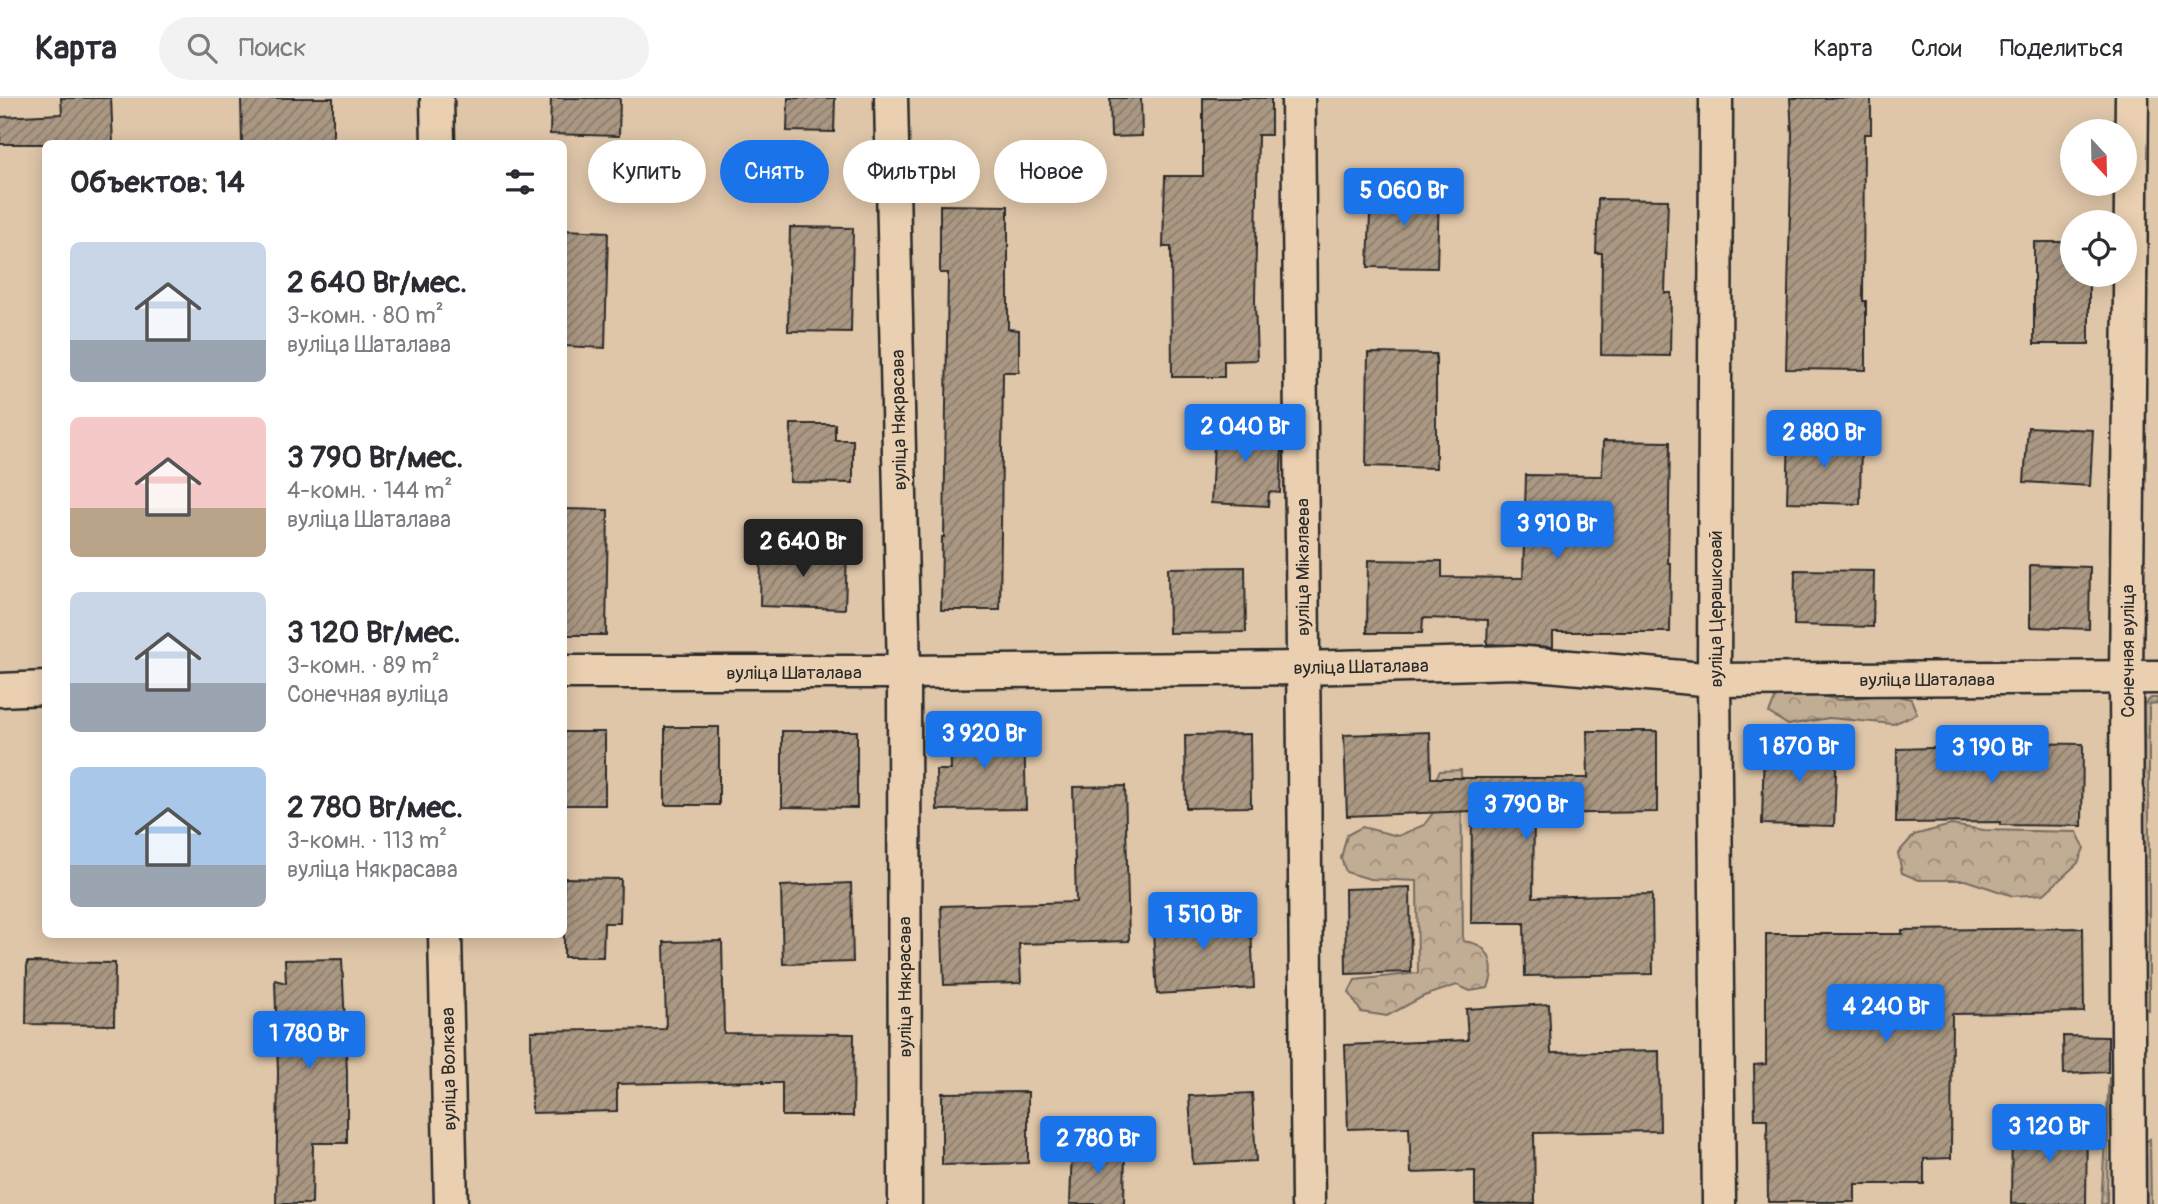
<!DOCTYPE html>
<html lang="ru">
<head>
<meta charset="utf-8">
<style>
  :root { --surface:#fff; --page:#f2f2f3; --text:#2b2b33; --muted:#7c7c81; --line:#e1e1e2; --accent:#1a73e8 }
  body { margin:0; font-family:Pangolin,sans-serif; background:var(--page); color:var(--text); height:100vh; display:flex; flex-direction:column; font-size:26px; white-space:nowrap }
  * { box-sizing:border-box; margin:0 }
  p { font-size:23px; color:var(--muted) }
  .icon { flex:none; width:38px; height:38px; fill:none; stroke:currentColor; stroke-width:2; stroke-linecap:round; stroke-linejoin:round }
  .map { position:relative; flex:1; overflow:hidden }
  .panel { position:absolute; left:42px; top:42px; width:525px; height:798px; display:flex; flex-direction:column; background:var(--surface); border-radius:10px; box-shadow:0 4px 18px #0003 }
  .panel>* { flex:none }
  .top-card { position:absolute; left:588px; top:42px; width:665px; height:63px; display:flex; gap:14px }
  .needle { width:46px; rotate:158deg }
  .buttons { position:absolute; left:2060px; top:21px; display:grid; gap:14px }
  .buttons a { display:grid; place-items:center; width:77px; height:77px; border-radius:50%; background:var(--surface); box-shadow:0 4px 18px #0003; font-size:35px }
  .price { position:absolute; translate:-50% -60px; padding:0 16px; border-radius:7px; background:var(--accent); color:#fff; font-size:23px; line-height:46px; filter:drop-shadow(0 2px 4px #0008) }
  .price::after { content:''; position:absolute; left:50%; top:42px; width:21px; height:16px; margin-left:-10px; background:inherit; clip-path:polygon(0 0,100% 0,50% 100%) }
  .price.current { background:#222; color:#fff }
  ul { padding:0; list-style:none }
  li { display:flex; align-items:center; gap:21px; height:175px; padding:0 28px }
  li span { display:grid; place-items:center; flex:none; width:196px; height:140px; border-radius:10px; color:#555 }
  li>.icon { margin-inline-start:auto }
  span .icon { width:84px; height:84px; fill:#fffc; stroke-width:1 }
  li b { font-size:30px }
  h2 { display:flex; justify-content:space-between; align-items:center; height:84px; padding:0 28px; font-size:30px }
  .chip { padding:0 24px; border-radius:32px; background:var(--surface); box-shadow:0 4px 18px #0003; font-size:24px; line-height:63px }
  .chip.current { background:var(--accent); color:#fff }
  header { display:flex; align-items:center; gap:42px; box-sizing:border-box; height:98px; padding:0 35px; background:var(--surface); border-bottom:2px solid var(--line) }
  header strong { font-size:33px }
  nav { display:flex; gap:38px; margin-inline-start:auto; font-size:24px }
  .search { width:490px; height:63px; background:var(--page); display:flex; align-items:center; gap:18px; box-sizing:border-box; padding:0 24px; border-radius:38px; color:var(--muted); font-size:26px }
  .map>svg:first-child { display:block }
</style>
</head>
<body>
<header>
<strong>Карта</strong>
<div class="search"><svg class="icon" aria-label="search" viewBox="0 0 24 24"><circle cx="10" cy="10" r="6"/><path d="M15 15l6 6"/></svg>Поиск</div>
<nav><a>Карта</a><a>Слои</a><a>Поделиться</a></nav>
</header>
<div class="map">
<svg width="2158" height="1106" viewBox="0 0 2158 1106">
  <defs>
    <pattern id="grass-tufts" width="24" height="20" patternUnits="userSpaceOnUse" patternTransform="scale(1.75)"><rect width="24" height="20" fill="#c1ac94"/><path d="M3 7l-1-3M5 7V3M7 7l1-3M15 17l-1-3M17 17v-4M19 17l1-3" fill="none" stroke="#9d8c79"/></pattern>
    <pattern id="forest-crowns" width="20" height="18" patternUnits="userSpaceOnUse" patternTransform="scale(1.75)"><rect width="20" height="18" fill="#c1ac94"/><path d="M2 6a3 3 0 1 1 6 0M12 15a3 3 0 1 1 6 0" fill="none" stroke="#9d8c79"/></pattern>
    <pattern id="building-hatch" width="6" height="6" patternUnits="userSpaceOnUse" patternTransform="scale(1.75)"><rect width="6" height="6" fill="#aa9883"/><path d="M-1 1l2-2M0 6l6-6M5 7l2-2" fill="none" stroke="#8b7c6b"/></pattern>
  </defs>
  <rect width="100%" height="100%" fill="#dfc6a9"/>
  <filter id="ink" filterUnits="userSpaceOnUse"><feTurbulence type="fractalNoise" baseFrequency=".0143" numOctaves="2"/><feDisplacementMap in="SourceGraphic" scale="14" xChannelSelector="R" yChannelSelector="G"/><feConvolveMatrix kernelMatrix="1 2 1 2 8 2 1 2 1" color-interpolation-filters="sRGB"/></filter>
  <g filter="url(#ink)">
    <g fill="url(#grass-tufts)" stroke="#766c60" stroke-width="2">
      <polygon points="2151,600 2158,600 2158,605 2149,606 2149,912 2143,909 2142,608"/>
      <polygon points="2109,979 2107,1106 2101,1106"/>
      <polygon points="2150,1041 2151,1106 2137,1106 2139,1049"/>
    </g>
    <g fill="url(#forest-crowns)" stroke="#766c60" stroke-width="2">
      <polygon points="1778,593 1808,595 1839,602 1888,596 1911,601 1917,616 1893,626 1829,620 1788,627 1769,615"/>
      <path d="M1461 672 1463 843C1468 844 1476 845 1480 848 1494 858 1494 876 1488 890L1470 893 1457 887 1424 898 1387 918 1361 914 1349 894 1355 882 1418 875 1417 783 1370 781 1346 774 1341 760 1347 737 1362 729 1398 738 1424 727 1438 708 1433 685 1440 673Z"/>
      <polygon points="1951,727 1984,732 2077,734 2084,750 2078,765 2044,796 2013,798 1965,782 1919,782 1902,775 1898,755 1914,737"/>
    </g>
    <g fill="url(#building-hatch)" stroke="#2b2b2b" stroke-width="2">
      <polygon points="61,0 111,0 113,46 0,46 0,19 62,16"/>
      <polygon points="241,0 333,0 333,46 242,46"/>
      <polygon points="551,0 620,0 619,38 550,36"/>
      <polygon points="788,0 835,0 834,34 787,33"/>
      <polygon points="1110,0 1141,0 1142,38 1111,39"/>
      <polygon points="1203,0 1271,0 1271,37 1258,37 1255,203 1257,262 1224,263 1224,279 1172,279 1171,149 1163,149 1165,78 1203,78"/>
      <polygon points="1790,0 1871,0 1871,36 1864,36 1863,203 1866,203 1866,272 1786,271 1792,37"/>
      <polygon points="1371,90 1439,92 1437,170 1368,169"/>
      <polygon points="1598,101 1668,102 1665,195 1671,195 1670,258 1601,257 1602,155 1596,155"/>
      <polygon points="940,107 1008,108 1008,231 1019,232 1019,274 1003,274 1000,512 941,512 942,439 944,439 948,175 940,175"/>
      <polygon points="790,129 853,130 851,234 788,233"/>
      <polygon points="564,132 608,134 605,250 564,248"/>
      <polygon points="2034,144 2072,144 2072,177 2089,177 2089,246 2034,246"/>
      <polygon points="1368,255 1436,256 1436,370 1366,368"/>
      <polygon points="1215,323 1271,326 1270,347 1282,348 1280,395 1269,394 1268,408 1211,405"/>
      <polygon points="791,326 835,326 835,342 853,342 853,385 790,384"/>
      <polygon points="2028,329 2093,332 2090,388 2024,384"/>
      <polygon points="1789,337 1861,339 1860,406 1787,404"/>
      <polygon points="1603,343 1670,344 1668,465 1671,465 1670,534 1553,534 1553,549 1487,546 1488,522 1423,520 1422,535 1367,535 1368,462 1442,463 1442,479 1523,480 1526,377 1602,378"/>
      <polygon points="564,411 608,412 606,537 564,537"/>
      <polygon points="761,451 847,453 845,511 760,508"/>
      <polygon points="2030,467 2090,469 2089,531 2030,529"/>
      <polygon points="1245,469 1246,534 1169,535 1168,470"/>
      <polygon points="1795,472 1874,473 1873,529 1794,527"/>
      <rect x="665" y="629" width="54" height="78"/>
      <polygon points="1024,630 1026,711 937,712 936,672 951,672 950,631"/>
      <polygon points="782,633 857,633 857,710 782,709"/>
      <polygon points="1587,633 1657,633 1657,714 1534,716 1533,799 1652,796 1653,876 1525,878 1524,825 1471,825 1472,713 1347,718 1344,637 1430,634 1431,680 1588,680"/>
      <rect x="564" y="634" width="41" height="73"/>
      <polygon points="1250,636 1251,709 1186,710 1185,637"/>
      <polygon points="1764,645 1837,647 1834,728 1762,726"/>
      <polygon points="2002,645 2083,646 2082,728 2000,727 2001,724 1896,725 1897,651 2002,648"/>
      <polygon points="1125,688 1129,843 1019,846 1021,885 944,887 941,808 1076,804 1073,689"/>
      <polygon points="564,780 621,781 620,825 604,825 603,859 564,859"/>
      <polygon points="851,785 853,864 783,866 781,788"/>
      <polygon points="1410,789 1411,874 1346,876 1345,791"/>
      <polygon points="1250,813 1254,890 1157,896 1152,819"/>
      <polygon points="2083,830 2084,914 1952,916 1951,1060 1924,1061 1924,1086 1855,1086 1855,1104 1768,1104 1767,1021 1755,1021 1754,967 1766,966 1766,836 1902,836 1902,832"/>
      <polygon points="722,843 724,935 854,936 853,1018 782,1018 782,985 763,985 763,983 617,986 617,1013 532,1015 531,933 666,931 664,844"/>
      <polygon points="342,861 347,974 347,1045 313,1045 312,1106 276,1106 278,974 275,882 286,885 285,862"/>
      <polygon points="27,864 115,865 114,927 26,926"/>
      <polygon points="1549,906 1551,955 1659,953 1660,1033 1534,1035 1535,1106 1475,1106 1475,1073 1411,1075 1409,1029 1348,1031 1345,947 1468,942 1466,911"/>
      <polygon points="2063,938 2108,939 2108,974 2064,976"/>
      <polygon points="1028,994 1028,1065 942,1067 942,995"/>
      <polygon points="1252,995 1256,1063 1193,1066 1189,998"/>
      <polygon points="2012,1026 2087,1027 2086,1106 2011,1106"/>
      <polygon points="1072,1050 1125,1051 1124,1106 1070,1106"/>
    </g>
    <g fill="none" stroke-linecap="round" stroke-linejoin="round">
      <g stroke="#2b2b2b" stroke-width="37">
        <g id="minor">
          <polyline points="437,0 438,46"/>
          <polyline points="891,0 904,574 905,1106"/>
          <polyline points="1298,0 1308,1106"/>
          <polyline points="1716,0 1714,582 1719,1106"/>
          <polyline points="564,574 904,574 1302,570 1515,564 1714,582 2158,579"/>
          <polyline points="0,592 46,590"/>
          <polyline points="445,836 451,1106"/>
          <polyline points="2129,1106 2126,580 2132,0"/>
        </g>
      </g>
      <use href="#minor" stroke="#ead0b1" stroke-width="32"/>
    </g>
  </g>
  <g text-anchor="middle" stroke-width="6" stroke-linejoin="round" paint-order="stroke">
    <g font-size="19" fill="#2b2b2b" stroke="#ead0b1">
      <text transform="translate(898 322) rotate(-91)" y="7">вуліца Някрасава</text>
      <text transform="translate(1302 469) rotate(-90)" y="7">вуліца Мікалаева</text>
      <text transform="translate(1715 511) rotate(-90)" y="7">вуліца Церашковай</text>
      <text transform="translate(2127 553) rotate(-90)" y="7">Сонечная вуліца</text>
      <text transform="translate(1361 568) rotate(-1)" y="7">вуліца Шаталава</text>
      <text x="794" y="581">вуліца Шаталава</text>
      <text x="1927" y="588">вуліца Шаталава</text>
      <text transform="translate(904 889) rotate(-90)" y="7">вуліца Някрасава</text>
      <text transform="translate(448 971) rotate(-91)" y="7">вуліца Волкава</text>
    </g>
  </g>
</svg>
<div class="buttons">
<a><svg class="needle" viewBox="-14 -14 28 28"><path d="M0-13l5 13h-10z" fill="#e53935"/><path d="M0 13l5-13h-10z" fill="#7c7c81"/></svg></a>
<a><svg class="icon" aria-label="locate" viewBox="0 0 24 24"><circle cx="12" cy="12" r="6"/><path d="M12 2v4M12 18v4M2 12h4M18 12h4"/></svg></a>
</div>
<b class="price" style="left:1404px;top:130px">5 060 Br</b>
<b class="price" style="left:1245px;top:366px">2 040 Br</b>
<b class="price" style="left:1824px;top:372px">2 880 Br</b>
<b class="price" style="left:1557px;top:463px">3 910 Br</b>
<b class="price current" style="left:803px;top:481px">2 640 Br</b>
<b class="price" style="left:984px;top:673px">3 920 Br</b>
<b class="price" style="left:1799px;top:686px">1 870 Br</b>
<b class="price" style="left:1992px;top:687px">3 190 Br</b>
<b class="price" style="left:1526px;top:744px">3 790 Br</b>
<b class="price" style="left:1203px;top:854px">1 510 Br</b>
<b class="price" style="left:1886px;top:946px">4 240 Br</b>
<b class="price" style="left:309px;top:973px">1 780 Br</b>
<b class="price" style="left:2049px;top:1066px">3 120 Br</b>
<b class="price" style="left:1098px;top:1078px">2 780 Br</b>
<div class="top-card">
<a class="chip">Купить</a>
<a class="chip current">Снять</a>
<a class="chip">Фильтры</a>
<a class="chip">Новое</a>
</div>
<section class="panel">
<h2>Объектов: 14<svg class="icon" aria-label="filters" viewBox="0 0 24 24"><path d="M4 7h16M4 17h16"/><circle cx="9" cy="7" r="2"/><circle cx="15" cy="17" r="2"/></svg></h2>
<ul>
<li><span style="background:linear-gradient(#c9d6e8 70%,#9aa5b1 0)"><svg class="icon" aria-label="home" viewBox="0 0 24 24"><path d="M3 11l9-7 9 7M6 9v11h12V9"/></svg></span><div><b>2 640 Br/мес.</b><p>3-комн. · 80 m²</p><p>вуліца Шаталава</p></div></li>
<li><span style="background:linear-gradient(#f6c9c9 65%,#b9a48a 0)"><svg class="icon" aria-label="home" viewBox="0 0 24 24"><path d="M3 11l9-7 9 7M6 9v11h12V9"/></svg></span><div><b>3 790 Br/мес.</b><p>4-комн. · 144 m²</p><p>вуліца Шаталава</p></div></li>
<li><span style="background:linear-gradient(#c9d6e8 65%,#9aa5b1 0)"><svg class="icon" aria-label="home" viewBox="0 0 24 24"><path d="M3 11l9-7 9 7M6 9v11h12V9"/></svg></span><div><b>3 120 Br/мес.</b><p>3-комн. · 89 m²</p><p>Сонечная вуліца</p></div></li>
<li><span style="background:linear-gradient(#a9c7e8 70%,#9aa5b1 0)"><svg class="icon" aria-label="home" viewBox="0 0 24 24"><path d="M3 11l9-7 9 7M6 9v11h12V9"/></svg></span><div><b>2 780 Br/мес.</b><p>3-комн. · 113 m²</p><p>вуліца Някрасава</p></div></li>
</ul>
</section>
</div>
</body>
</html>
